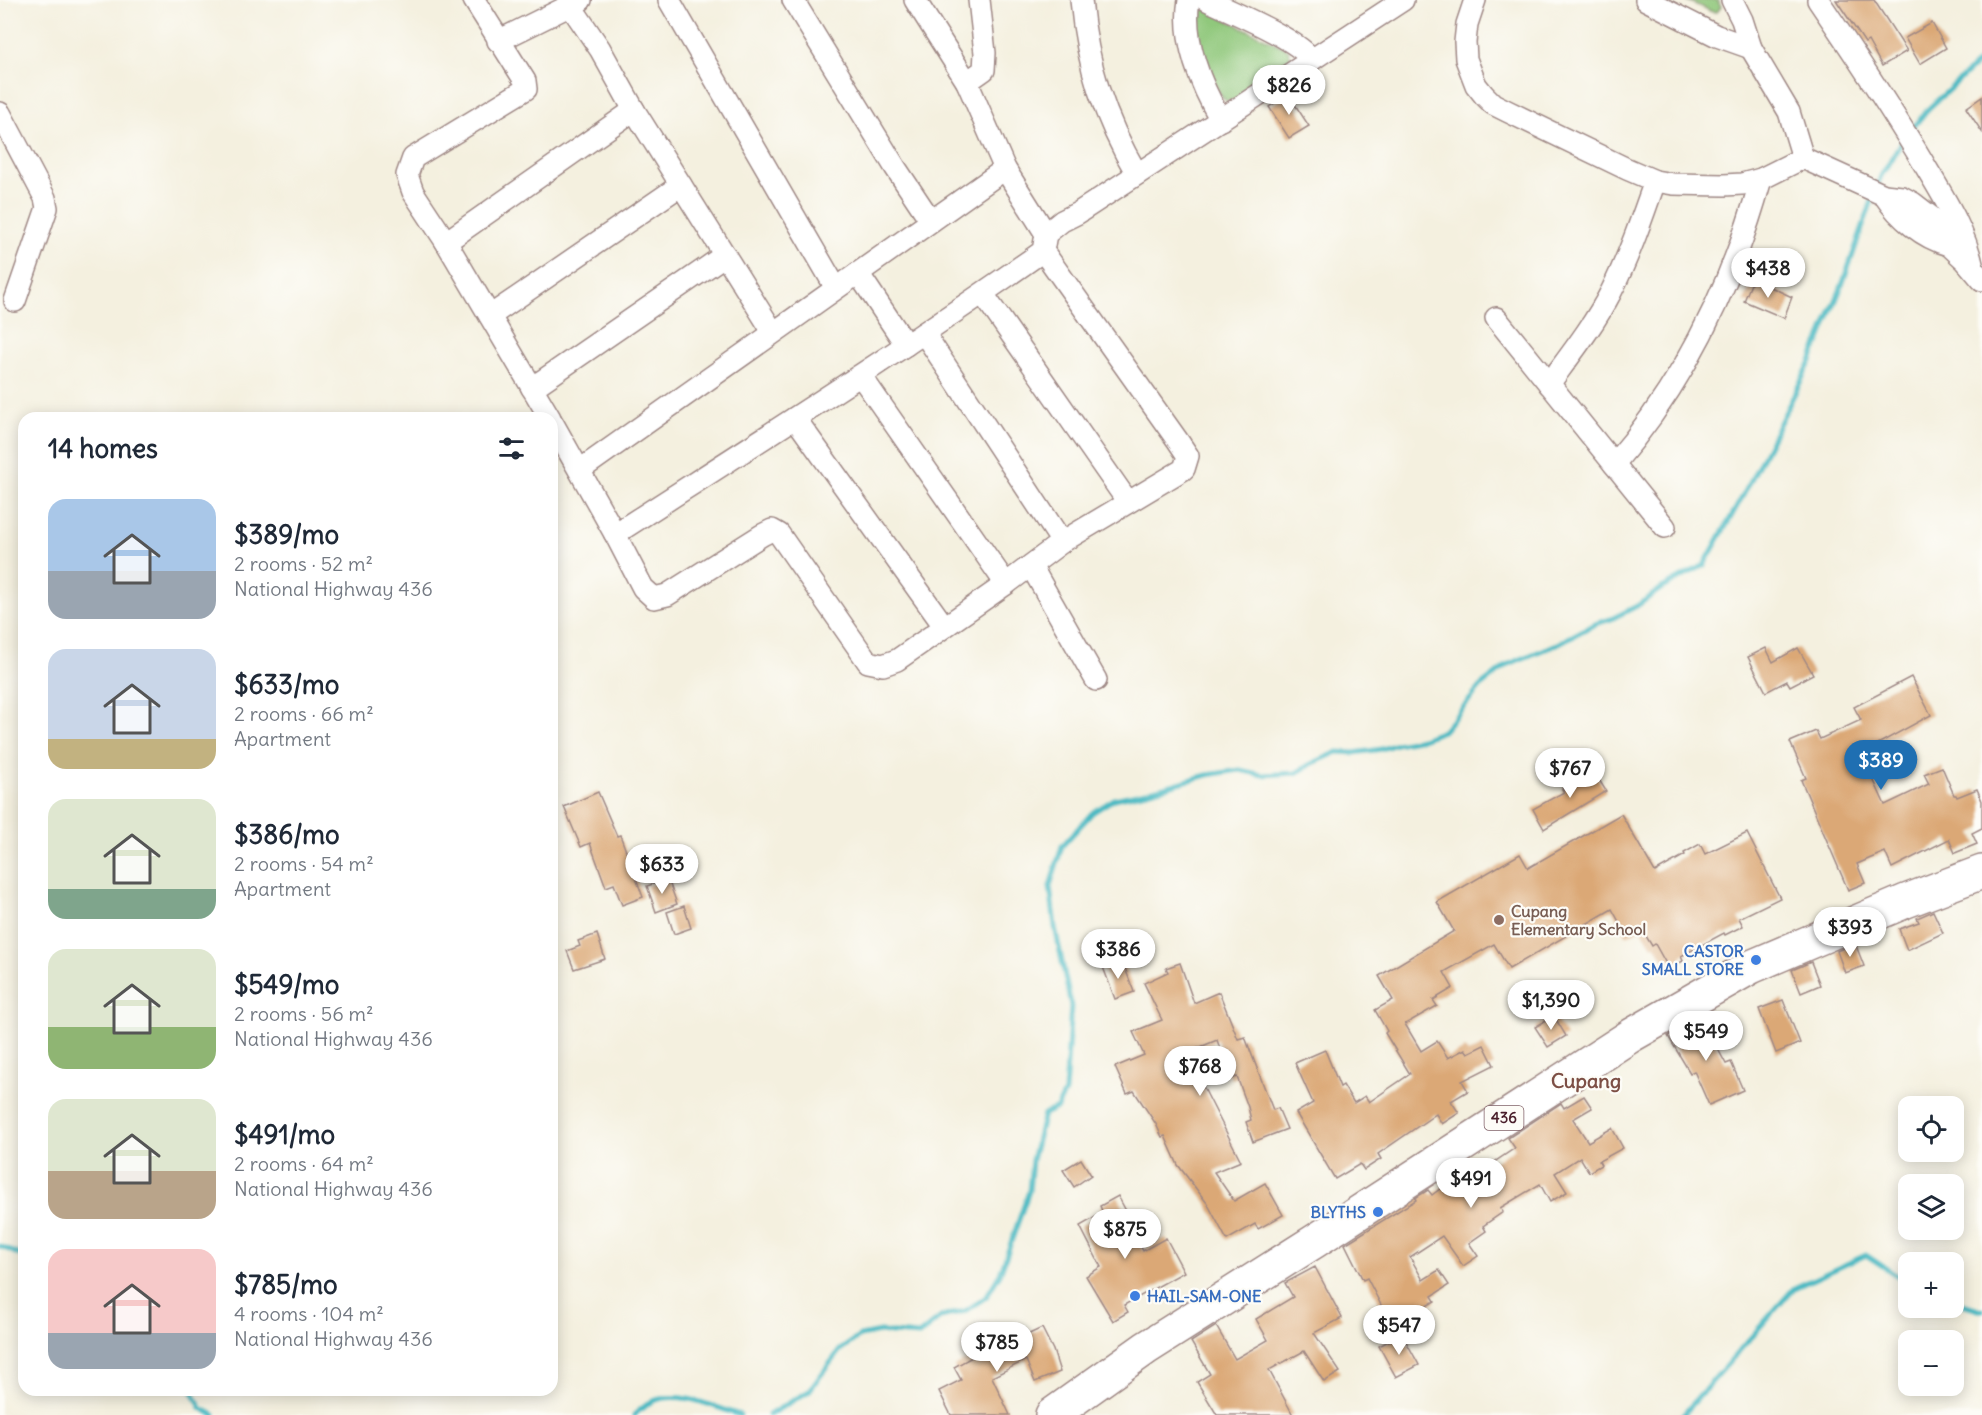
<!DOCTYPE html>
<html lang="en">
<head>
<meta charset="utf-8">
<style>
  :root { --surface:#fff; --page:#f2f2f3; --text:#1f2937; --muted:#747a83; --accent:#1f6fb2 }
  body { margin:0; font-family:Delius,sans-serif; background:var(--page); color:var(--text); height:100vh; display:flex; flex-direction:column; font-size:22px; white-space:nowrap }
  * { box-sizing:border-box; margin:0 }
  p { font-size:20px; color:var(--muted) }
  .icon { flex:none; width:33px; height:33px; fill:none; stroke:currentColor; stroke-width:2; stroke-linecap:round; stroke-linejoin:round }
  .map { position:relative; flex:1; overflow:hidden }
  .sheet { position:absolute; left:18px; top:412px; width:540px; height:984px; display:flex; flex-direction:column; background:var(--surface); border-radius:18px; box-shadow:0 3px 15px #0003 }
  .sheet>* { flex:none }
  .fabs { position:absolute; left:1898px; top:1096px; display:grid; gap:12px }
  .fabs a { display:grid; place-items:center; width:66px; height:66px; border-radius:12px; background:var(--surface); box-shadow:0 3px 15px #0003; font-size:30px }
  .price { position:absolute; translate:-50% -51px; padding:0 14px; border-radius:21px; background:#fff; color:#222; font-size:20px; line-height:39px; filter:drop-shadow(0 2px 3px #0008) }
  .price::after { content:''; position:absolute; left:50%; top:36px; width:18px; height:14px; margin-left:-9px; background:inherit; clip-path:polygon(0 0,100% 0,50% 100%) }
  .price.current { background:var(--accent); color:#fff }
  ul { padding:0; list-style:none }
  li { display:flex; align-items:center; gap:18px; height:150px; padding:0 30px }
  li span { display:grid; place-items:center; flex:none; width:168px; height:120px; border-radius:18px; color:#555 }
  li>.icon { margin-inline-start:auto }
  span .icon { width:72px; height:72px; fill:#fffc; stroke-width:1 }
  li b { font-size:26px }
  h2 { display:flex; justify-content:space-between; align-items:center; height:72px; padding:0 30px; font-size:26px }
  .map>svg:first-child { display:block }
</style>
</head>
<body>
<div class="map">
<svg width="1982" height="1415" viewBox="0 0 1982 1415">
  <rect width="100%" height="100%" fill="#fdfcf7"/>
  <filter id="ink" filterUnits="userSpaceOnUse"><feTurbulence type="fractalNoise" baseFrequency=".0167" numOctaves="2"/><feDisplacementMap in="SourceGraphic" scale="12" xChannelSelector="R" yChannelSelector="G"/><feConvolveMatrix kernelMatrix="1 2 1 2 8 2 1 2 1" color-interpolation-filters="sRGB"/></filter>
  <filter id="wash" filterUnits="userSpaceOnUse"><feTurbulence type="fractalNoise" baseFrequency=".008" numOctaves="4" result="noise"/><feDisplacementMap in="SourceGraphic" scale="24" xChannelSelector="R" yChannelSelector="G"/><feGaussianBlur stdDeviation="1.35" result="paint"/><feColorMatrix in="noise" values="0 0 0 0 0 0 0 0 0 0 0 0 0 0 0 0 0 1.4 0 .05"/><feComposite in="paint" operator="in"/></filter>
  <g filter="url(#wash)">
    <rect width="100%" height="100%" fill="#f4f0df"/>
    <g fill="#90c87c" stroke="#6d7454" stroke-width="1.5">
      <polygon points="1686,0 1717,0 1721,7 1717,12 1710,11"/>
      <path d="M1202 8 1288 49 1291 57 1235 100 1226 101C1214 91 1196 40 1196 24 1196 19 1198 14 1198 9Z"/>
    </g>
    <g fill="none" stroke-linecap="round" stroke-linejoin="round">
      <g stroke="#4cbac3" stroke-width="5">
        <polyline points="1911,130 1928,109 1982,59"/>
        <polyline points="1877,187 1881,176 1903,140"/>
        <polyline points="0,1246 20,1255 24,1254"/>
        <polyline points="1953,1301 1982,1310"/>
        <polyline points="192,1390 201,1408 214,1415"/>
        <path d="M634 1415C639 1411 646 1404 653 1401 682 1390 712 1407 740 1415"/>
        <polyline points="769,1415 809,1391 840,1350 860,1336 880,1332 919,1335 941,1317 965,1311 986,1297 1000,1274 1029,1191 1032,1160 1044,1114 1057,1108 1065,1092 1071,1006 1055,927 1050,886 1062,846 1092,813 1114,799 1147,792 1207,775 1240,770 1262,775 1296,773 1311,764 1338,752 1354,753 1382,749 1396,744 1422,739 1443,731 1483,684 1509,664 1557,644 1595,624 1611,619 1637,606 1662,588 1704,565 1745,492 1811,361 1841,288 1874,195"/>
        <polyline points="1683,1415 1794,1288 1866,1255 1908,1283"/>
      </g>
    </g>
    <g id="blocks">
      <g fill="#dba876">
        <polygon points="1836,0 1874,0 1907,51 1882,66 1868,41 1865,43"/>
        <polygon points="1932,23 1946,48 1920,64 1905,38"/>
        <polygon points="1288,94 1309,126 1289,138 1269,107"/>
        <polygon points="1982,97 1982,132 1966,108"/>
        <polygon points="1753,279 1792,297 1784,318 1744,301"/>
        <polygon points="1766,648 1773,662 1798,648 1813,674 1790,686 1787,681 1766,692 1748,657"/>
        <polygon points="1911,677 1931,715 1861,753 1885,805 1929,784 1924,774 1942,767 1954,795 1956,795 1957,797 1977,789 1982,801 1982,828 1972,833 1977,844 1955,853 1949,839 1892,868 1885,852 1857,864 1865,883 1848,890 1801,780 1806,778 1790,742 1816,731 1820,739 1861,720 1854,707"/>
        <polygon points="1593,770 1606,791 1544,829 1533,809 1564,792 1562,789"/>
        <polygon points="598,792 617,836 620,835 643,897 622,905 614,884 606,887 590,843 581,847 564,807"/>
        <polygon points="1621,814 1655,872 1685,855 1684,853 1700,844 1705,854 1747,833 1780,898 1739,918 1743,926 1725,935 1724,933 1681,956 1683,961 1669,969 1655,944 1652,946 1641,928 1627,936 1612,909 1509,969 1494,944 1444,972 1453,988 1433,1000 1437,1006 1405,1024 1421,1051 1437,1041 1448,1058 1465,1049 1468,1053 1484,1045 1494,1065 1462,1081 1468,1091 1451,1101 1459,1113 1442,1124 1436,1114 1378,1154 1381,1159 1364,1170 1360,1164 1335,1179 1296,1113 1313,1103 1295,1063 1325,1050 1340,1087 1343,1085 1354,1103 1365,1096 1369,1102 1410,1074 1385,1033 1387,1031 1375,1010 1393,1000 1379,976 1454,931 1437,902 1520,854 1528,868"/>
        <polygon points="668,879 677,904 656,912 647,886"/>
        <polygon points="684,906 691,928 674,934 667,912"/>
        <polygon points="1933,911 1943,933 1907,950 1899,929 1919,922 1917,918"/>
        <polygon points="1142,933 1148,950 1130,957 1124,940"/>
        <polygon points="597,934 605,959 574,969 567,951 580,946 578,941"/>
        <polygon points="1855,943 1864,966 1845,973 1837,951"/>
        <polygon points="1122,960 1134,992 1115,999 1103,967"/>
        <polygon points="1811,962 1820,985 1801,993 1792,970"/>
        <polygon points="1180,963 1194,1003 1219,992 1238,1039 1245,1037 1273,1110 1278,1108 1287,1129 1253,1142 1246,1122 1251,1120 1248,1107 1237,1077 1231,1079 1217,1040 1186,1053 1241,1161 1214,1172 1234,1201 1265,1183 1283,1215 1258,1229 1255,1224 1227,1240 1207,1203 1178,1165 1165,1136 1162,1137 1156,1124 1134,1091 1127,1094 1115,1067 1144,1055 1133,1032 1162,1020 1144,983 1168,972 1166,968"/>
        <polygon points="1783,1000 1800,1043 1776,1053 1759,1009"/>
        <polygon points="1554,1016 1566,1036 1548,1047 1535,1027"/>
        <polygon points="1697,1019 1702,1029 1706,1027 1726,1064 1731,1062 1743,1090 1709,1105 1694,1071 1690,1073 1668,1036"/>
        <polygon points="1584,1096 1592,1108 1573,1119 1588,1142 1612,1128 1623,1148 1599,1161 1601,1165 1589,1172 1580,1157 1555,1173 1567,1192 1550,1202 1540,1184 1500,1208 1503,1212 1483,1226 1486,1231 1469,1243 1478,1256 1463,1266 1442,1236 1410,1257 1423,1280 1439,1270 1449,1285 1432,1296 1435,1301 1418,1311 1420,1316 1394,1330 1367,1278 1363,1280 1345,1244 1416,1200 1415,1198 1428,1190 1432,1195 1449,1182 1454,1189 1515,1148 1508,1138 1561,1103 1564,1108"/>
        <polygon points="1081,1159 1091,1175 1074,1187 1063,1170"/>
        <polygon points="1118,1196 1132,1222 1129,1224 1143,1251 1166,1238 1184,1272 1124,1305 1128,1312 1113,1321 1086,1276 1101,1267 1080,1226 1103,1213 1100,1206"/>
        <polygon points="1315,1267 1342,1318 1314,1333 1340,1372 1324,1382 1304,1351 1269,1370 1293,1415 1217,1415 1197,1382 1210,1374 1191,1342 1216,1326 1235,1359 1268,1340 1256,1319 1293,1297 1285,1283"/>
        <polygon points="1042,1328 1053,1350 1060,1372 1035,1382 1026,1360 992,1377 1010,1415 951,1415 939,1391 961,1380 954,1367 983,1351 980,1344 1004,1332 1010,1343"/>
        <polygon points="1402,1334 1419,1365 1396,1377 1379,1346"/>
      </g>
    </g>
  </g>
  <g filter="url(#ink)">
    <use href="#blocks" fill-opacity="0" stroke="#9f8885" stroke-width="1.5"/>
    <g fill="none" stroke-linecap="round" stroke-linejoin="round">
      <g stroke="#9f8885" stroke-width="24">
        <g id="minor">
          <polyline points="474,0 525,81 526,89 413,158 407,175 413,192 446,242 550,418"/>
          <polyline points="669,0 836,288"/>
          <polyline points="793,0 895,167 931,221"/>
          <polyline points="915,0 967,82 1005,169 1046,234"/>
          <path d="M1081 0C1087 65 1104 118 1137 174"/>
          <path d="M1189 0C1182 40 1201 86 1221 120"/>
          <path d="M1207 0C1232 12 1298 39 1312 60"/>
          <polyline points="1475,0 1467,24 1465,42 1466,59 1476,85 1484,95 1493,104 1507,111 1627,169 1655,181 1673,184 1724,185 1742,184 1761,179 1803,158 1789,112 1751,48 1742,20 1732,0"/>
          <polyline points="1646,0 1717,36 1751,48"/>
          <path d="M1818 0C1856 56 1893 111 1927 169 1946 201 1965 231 1973 268"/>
          <polyline points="570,5 600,49 634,110 773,332"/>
          <polyline points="498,41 581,0"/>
          <polyline points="967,82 984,70 985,53 979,0"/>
          <polyline points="0,113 45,198 47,208 15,301"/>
          <polyline points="1803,158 1884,195 1902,197 1913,203 1935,220 1940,226 1949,245 1965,260 1982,280"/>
          <path d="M1884 195C1899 218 1923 238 1949 245"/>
          <polyline points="446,242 634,110"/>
          <polyline points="858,273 906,345"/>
          <polyline points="983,294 1128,502"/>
          <polyline points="490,316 681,185"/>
          <polyline points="1496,318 1665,527"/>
          <polyline points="924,333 1062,542"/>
          <polyline points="861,376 1006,584"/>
          <path d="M1549 384C1571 354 1594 325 1611 292 1629 256 1642 218 1655 181"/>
          <polyline points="532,388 725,255"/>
          <polyline points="795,418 944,626"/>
          <polyline points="552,422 615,534 643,588 654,598 667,595 762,535 772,530 779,534 868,662 883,665 897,660 1006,584 1062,542 1184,469 1188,456 1178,441 1043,251"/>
          <path d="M1614 464C1686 381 1732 284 1761 179"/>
          <polyline points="580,470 1005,169"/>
          <path d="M615 534C759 441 903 350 1043 251L1046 234 1062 221 1078 213 1403 0"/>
          <polyline points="1031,566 1096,680"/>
        </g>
      </g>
      <g stroke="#9f8885" stroke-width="36">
        <polyline id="primary" points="1052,1415 1146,1348 1315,1241 1632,1035 1751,967 1906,901 1982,872"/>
      </g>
      <use href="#minor" stroke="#fff" stroke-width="21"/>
      <use href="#primary" stroke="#fff" stroke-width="33"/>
    </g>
  </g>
  <circle fill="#8d6e63" stroke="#fdfcf7" stroke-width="2" cx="1499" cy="920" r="6"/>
  <g fill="#3f7fe0" stroke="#fdfcf7" stroke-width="2">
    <circle cx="1756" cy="960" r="6"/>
    <circle cx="1378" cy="1212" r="6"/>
    <circle cx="1135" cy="1296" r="6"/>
  </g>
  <g text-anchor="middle" stroke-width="4.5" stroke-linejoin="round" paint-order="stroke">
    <rect fill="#fdfcf7" stroke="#806168" stroke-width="1.5" x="1484.5" y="1106" width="39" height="24" rx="4.5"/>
    <g font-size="15" font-weight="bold" fill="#4a1f2b">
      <text x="1504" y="1123">436</text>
    </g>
    <g font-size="16" font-weight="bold" fill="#785e54" stroke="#fdfcf7" text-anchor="start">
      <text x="1511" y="917">Cupang<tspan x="1511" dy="18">Elementary School</tspan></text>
    </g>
    <g font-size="16" font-weight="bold" fill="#366cbe" stroke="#fdfcf7" text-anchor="end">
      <text x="1744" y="957">CASTOR<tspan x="1744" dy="18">SMALL STORE</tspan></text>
      <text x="1366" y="1218">BLYTHS</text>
      <text x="1147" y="1302" text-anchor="start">HAIL-SAM-ONE</text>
    </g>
    <g font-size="20" font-weight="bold" fill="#7d4f45" stroke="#fdfcf7">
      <text x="1586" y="1088">Cupang</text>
    </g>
  </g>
</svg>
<div class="fabs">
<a><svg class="icon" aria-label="locate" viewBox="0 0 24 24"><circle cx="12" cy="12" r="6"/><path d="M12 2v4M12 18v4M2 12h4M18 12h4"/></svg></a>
<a><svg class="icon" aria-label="layers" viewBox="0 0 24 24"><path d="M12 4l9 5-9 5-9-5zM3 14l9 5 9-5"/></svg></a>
<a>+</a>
<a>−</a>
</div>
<b class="price" style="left:1289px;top:116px">$826</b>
<b class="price" style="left:1768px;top:299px">$438</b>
<b class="price current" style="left:1881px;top:791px">$389</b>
<b class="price" style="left:1570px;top:799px">$767</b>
<b class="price" style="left:662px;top:895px">$633</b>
<b class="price" style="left:1850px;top:958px">$393</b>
<b class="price" style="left:1118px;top:980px">$386</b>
<b class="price" style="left:1551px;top:1031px">$1,390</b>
<b class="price" style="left:1706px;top:1062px">$549</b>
<b class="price" style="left:1200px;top:1097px">$768</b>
<b class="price" style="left:1471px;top:1209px">$491</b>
<b class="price" style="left:1125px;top:1260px">$875</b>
<b class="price" style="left:1399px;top:1356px">$547</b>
<b class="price" style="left:997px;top:1373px">$785</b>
<section class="sheet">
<h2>14 homes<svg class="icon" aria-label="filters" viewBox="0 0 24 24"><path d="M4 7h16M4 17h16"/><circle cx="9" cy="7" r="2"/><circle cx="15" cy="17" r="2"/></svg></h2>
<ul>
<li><span style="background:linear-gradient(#a9c7e8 60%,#9aa5b1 0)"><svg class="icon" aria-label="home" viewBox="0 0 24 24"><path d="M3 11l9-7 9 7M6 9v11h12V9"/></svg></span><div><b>$389/mo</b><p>2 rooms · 52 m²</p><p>National Highway 436</p></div></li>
<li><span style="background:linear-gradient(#c9d6e8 75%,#c2b280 0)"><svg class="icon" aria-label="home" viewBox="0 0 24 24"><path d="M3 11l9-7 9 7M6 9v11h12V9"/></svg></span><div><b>$633/mo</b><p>2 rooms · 66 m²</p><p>Apartment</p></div></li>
<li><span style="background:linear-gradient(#dfe7d0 75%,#7fa58c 0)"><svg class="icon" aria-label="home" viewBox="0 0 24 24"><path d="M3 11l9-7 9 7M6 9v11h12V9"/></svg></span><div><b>$386/mo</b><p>2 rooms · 54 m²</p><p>Apartment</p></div></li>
<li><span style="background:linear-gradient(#dfe7d0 65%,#8fb573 0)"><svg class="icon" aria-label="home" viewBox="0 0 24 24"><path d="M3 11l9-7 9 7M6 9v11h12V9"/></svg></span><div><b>$549/mo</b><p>2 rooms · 56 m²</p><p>National Highway 436</p></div></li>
<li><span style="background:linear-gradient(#dfe7d0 60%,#b9a48a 0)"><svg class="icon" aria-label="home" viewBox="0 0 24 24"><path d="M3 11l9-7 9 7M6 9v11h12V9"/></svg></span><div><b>$491/mo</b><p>2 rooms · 64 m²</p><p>National Highway 436</p></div></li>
<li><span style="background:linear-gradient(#f6c9c9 70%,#9aa5b1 0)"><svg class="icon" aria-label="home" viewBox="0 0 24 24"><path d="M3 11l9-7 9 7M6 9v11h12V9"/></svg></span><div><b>$785/mo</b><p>4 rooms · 104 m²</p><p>National Highway 436</p></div></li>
</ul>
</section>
</div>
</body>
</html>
